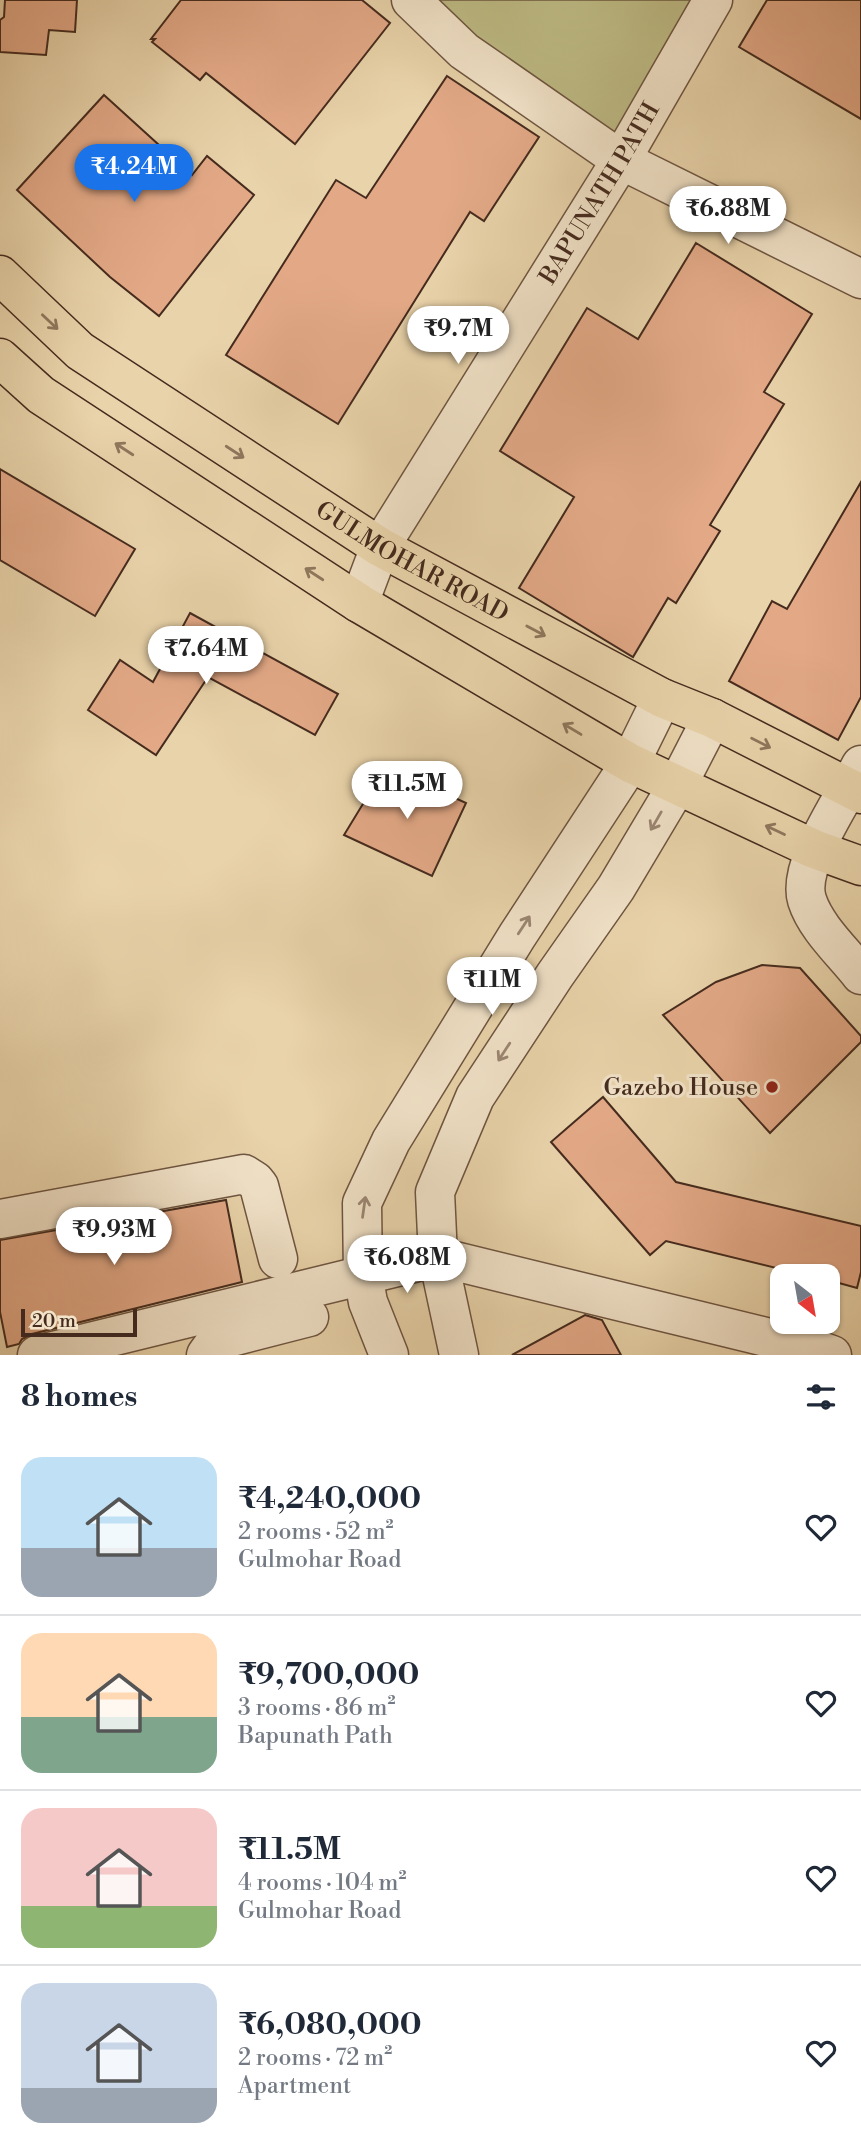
<!DOCTYPE html>
<html lang="en">
<head>
<meta charset="utf-8">
<style>
  :root { --surface:#fff; --page:#f2f2f3; --text:#1f2937; --muted:#747a83; --line:#e0e1e3; --accent:#1a73e8 }
  body { margin:0; font-family:"Libre Bodoni",serif; background:var(--page); color:var(--text); height:100vh; display:flex; flex-direction:column; font-size:26px; white-space:nowrap }
  * { box-sizing:border-box; margin:0 }
  p { font-size:23px; color:var(--muted) }
  .icon { flex:none; width:38px; height:38px; fill:none; stroke:currentColor; stroke-width:2; stroke-linecap:round; stroke-linejoin:round }
  .map { position:relative; height:1355px; overflow:hidden }
  .side { display:flex; flex-direction:column; background:var(--surface); flex:1 }
  .side>* { flex:none }
  .needle { width:46px; rotate:149deg }
  .tools { position:absolute; left:770px; top:1264px; display:grid; gap:14px }
  .tools a { display:grid; place-items:center; width:70px; height:70px; border-radius:14px; background:var(--surface); box-shadow:0 2px 5px #0004; font-size:35px }
  .scale { position:absolute; left:21px; bottom:18px; width:116px; box-sizing:border-box; padding-left:7px; border:4px solid #452b1e; border-top:0; font-size:19px; line-height:24px; white-space:nowrap; color:#452b1e; -webkit-text-stroke:5px #f1e2c8; paint-order:stroke }
  .price { position:absolute; translate:-50% -60px; padding:0 16px; border-radius:24px; background:#fff; color:#222; font-size:23px; line-height:46px; filter:drop-shadow(0 2px 4px #0008) }
  .price::after { content:''; position:absolute; left:50%; top:42px; width:21px; height:16px; margin-left:-10px; background:inherit; clip-path:polygon(0 0,100% 0,50% 100%) }
  .price.current { background:var(--accent); color:#fff }
  ul { padding:0; list-style:none }
  li { display:flex; align-items:center; gap:21px; height:175px; padding:0 21px }
  li+li { border-top:2px solid var(--line) }
  li span { display:grid; place-items:center; flex:none; width:196px; height:140px; border-radius:21px; color:#555 }
  li>.icon { margin-inline-start:auto }
  span .icon { width:84px; height:84px; fill:#fffc; stroke-width:1 }
  li b { font-size:30px }
  h2 { display:flex; justify-content:space-between; align-items:center; height:84px; padding:0 21px; font-size:30px }
  .map>svg:first-child { display:block }
</style>
</head>
<body>
<div class="map">
<svg width="861" height="1355" viewBox="0 0 861 1355">
  <rect width="100%" height="100%" fill="#e9d3aa"/>
  <filter id="stains"><feTurbulence type="fractalNoise" baseFrequency=".00286" numOctaves="4"/><feColorMatrix values="0 0 0 0 .2 0 0 0 0 .09 0 0 0 0 .02 0 0 0 .5 -.17"/></filter>
  <radialGradient id="worn" r=".72"><stop offset=".6" stop-color="#630" stop-opacity="0"/><stop offset="1" stop-color="#630" stop-opacity=".3"/></radialGradient>
  <polygon fill="#bdba84" stroke="#817251" stroke-width="2" points="429,0 707,0 619,147"/>
  <g fill="#e3a987" stroke="#452b1e" stroke-width="2">
    <polygon points="5,0 77,0 75,32 49,30 46,55 0,52 0,20 4,17"/>
    <polygon points="181,0 362,0 390,23 295,144 206,73 200,80 152,42 155,39 151,39"/>
    <polygon points="767,0 861,0 861,119 739,47"/>
    <polygon points="447,76 539,137 484,221 470,212 338,424 226,355 336,180 366,198"/>
    <polygon points="104,95 192,175 207,156 254,195 159,316 110,277 17,190"/>
    <polygon points="696,243 812,314 764,392 784,404 710,525 720,531 676,603 668,598 633,657 519,588 574,497 500,451 587,308 638,339"/>
    <polygon points="0,469 135,549 95,616 0,560"/>
    <polygon points="861,482 861,697 838,740 729,681 772,601 787,609"/>
    <polygon points="190,613 338,694 315,735 208,677 156,755 88,710 120,660 153,682"/>
    <polygon points="386,766 466,803 432,876 344,835"/>
    <polygon points="762,965 800,968 861,1036 861,1042 770,1133 663,1015 716,982"/>
    <polygon points="603,1097 676,1182 861,1226 861,1272 857,1288 828,1280 828,1276 809,1276 666,1241 650,1255 551,1142"/>
    <polygon points="226,1200 242,1282 32,1334 22,1339 19,1344 7,1347 0,1312 0,1240"/>
    <polygon points="585,1315 602,1320 621,1355 512,1355"/>
  </g>
  <g fill="none" stroke-linecap="round" stroke-linejoin="round">
    <g stroke="#6e5541" stroke-width="41">
      <g id="minor">
        <polyline points="411,0 464,51 621,160 861,279"/>
        <path id="s1" d="M359 603 380 547 621 160 713 0"/>
        <path d="M861 765C845 797 796 865 807 900 816 928 843 952 861 975"/>
        <polyline points="0,1219 244,1174 255,1181 259,1186 278,1259"/>
        <polyline points="37,1355 438,1257 815,1349 832,1355"/>
        <polyline points="206,1355 216,1341 309,1317"/>
        <polyline points="389,1355 368,1302 363,1275 362,1203 391,1141 517,936 630,763 662,698"/>
        <polyline points="459,1355 438,1257 435,1192 475,1097 555,975 616,888 678,784 712,718"/>
      </g>
    </g>
    <g stroke="#452b1e" stroke-width="41">
      <g id="major">
        <path id="s2" d="M0 275 80 351 380 547 662 698 712 718 861 794"/>
        <polyline points="0,358 41,395 359,603 630,763 814,849 861,866"/>
      </g>
    </g>
    <use href="#minor" stroke="#f1e2c8" stroke-width="38"/>
    <use href="#major" stroke="#e9d3aa" stroke-width="38"/>
  </g>
  <defs><path id="oneway-shaft" d="M-6 0H5M1.5-3L5.5 0L1.5 3" fill="none" stroke-width="1.6" stroke-linecap="round" stroke-linejoin="round" transform="scale(1.75)"/></defs>
  <g stroke="#8f775d">
    <use href="#oneway-shaft" transform="translate(50 322) rotate(43)"/>
    <use href="#oneway-shaft" transform="translate(124 449) rotate(-147)"/>
    <use href="#oneway-shaft" transform="translate(235 452) rotate(33)"/>
    <use href="#oneway-shaft" transform="translate(314 574) rotate(-147)"/>
    <use href="#oneway-shaft" transform="translate(536 631) rotate(28)"/>
    <use href="#oneway-shaft" transform="translate(572 729) rotate(-149)"/>
    <use href="#oneway-shaft" transform="translate(761 743) rotate(27)"/>
    <use href="#oneway-shaft" transform="translate(775 830) rotate(-155)"/>
  </g>
  <g stroke="#9b8673">
    <use href="#oneway-shaft" transform="translate(656 821) rotate(120)"/>
    <use href="#oneway-shaft" transform="translate(524 925) rotate(-57)"/>
    <use href="#oneway-shaft" transform="translate(504 1052) rotate(123)"/>
    <use href="#oneway-shaft" transform="translate(364 1207) rotate(-82)"/>
  </g>
  <circle fill="#8f2418" stroke="#f1e2c8" stroke-width="2.5" cx="772" cy="1087" r="7"/>
  <g text-anchor="middle" stroke-width="6" stroke-linejoin="round" paint-order="stroke">
    <g font-size="24" fill="#452b1e" stroke="#f1e2c8">
      <text dy="8" stroke="none"><textPath href="#s1" startOffset="476">BAPUNATH PATH</textPath></text>
      <text dy="8" stroke="none"><textPath href="#s2" startOffset="504">GULMOHAR ROAD</textPath></text>
    </g>
    <g font-size="24" fill="#452b1e" stroke="#f1e2c8" text-anchor="end">
      <text x="758" y="1095">Gazebo House</text>
    </g>
  </g>
  <rect width="100%" height="100%" filter="url(#stains)"/>
  <rect width="100%" height="100%" fill="url(#worn)"/>
</svg>
<div class="tools">
<a><svg class="needle" viewBox="-14 -14 28 28"><path d="M0-13l5 13h-10z" fill="#e53935"/><path d="M0 13l5-13h-10z" fill="#747a83"/></svg></a>
</div>
<div class="scale">20 m</div>
<b class="price current" style="left:134px;top:204px">₹4.24M</b>
<b class="price" style="left:728px;top:246px">₹6.88M</b>
<b class="price" style="left:458px;top:366px">₹9.7M</b>
<b class="price" style="left:206px;top:686px">₹7.64M</b>
<b class="price" style="left:407px;top:821px">₹11.5M</b>
<b class="price" style="left:492px;top:1017px">₹11M</b>
<b class="price" style="left:114px;top:1267px">₹9.93M</b>
<b class="price" style="left:407px;top:1295px">₹6.08M</b>
</div>
<section class="side">
<h2>8 homes<svg class="icon" aria-label="filters" viewBox="0 0 24 24"><path d="M4 7h16M4 17h16"/><circle cx="9" cy="7" r="2"/><circle cx="15" cy="17" r="2"/></svg></h2>
<ul>
<li><span style="background:linear-gradient(#bfe0f5 65%,#9aa5b1 0)"><svg class="icon" aria-label="home" viewBox="0 0 24 24"><path d="M3 11l9-7 9 7M6 9v11h12V9"/></svg></span><div><b>₹4,240,000</b><p>2 rooms · 52 m²</p><p>Gulmohar Road</p></div><svg class="icon" aria-label="heart" viewBox="0 0 24 24"><path d="M12 20l-8-8c-3-5 5-10 8-4 3-6 11-1 8 4z"/></svg></li>
<li><span style="background:linear-gradient(#ffd9b3 60%,#7fa58c 0)"><svg class="icon" aria-label="home" viewBox="0 0 24 24"><path d="M3 11l9-7 9 7M6 9v11h12V9"/></svg></span><div><b>₹9,700,000</b><p>3 rooms · 86 m²</p><p>Bapunath Path</p></div><svg class="icon" aria-label="heart" viewBox="0 0 24 24"><path d="M12 20l-8-8c-3-5 5-10 8-4 3-6 11-1 8 4z"/></svg></li>
<li><span style="background:linear-gradient(#f6c9c9 70%,#8fb573 0)"><svg class="icon" aria-label="home" viewBox="0 0 24 24"><path d="M3 11l9-7 9 7M6 9v11h12V9"/></svg></span><div><b>₹11.5M</b><p>4 rooms · 104 m²</p><p>Gulmohar Road</p></div><svg class="icon" aria-label="heart" viewBox="0 0 24 24"><path d="M12 20l-8-8c-3-5 5-10 8-4 3-6 11-1 8 4z"/></svg></li>
<li><span style="background:linear-gradient(#c9d6e8 75%,#9aa5b1 0)"><svg class="icon" aria-label="home" viewBox="0 0 24 24"><path d="M3 11l9-7 9 7M6 9v11h12V9"/></svg></span><div><b>₹6,080,000</b><p>2 rooms · 72 m²</p><p>Apartment</p></div><svg class="icon" aria-label="heart" viewBox="0 0 24 24"><path d="M12 20l-8-8c-3-5 5-10 8-4 3-6 11-1 8 4z"/></svg></li>
</ul>
</section>
</body>
</html>
